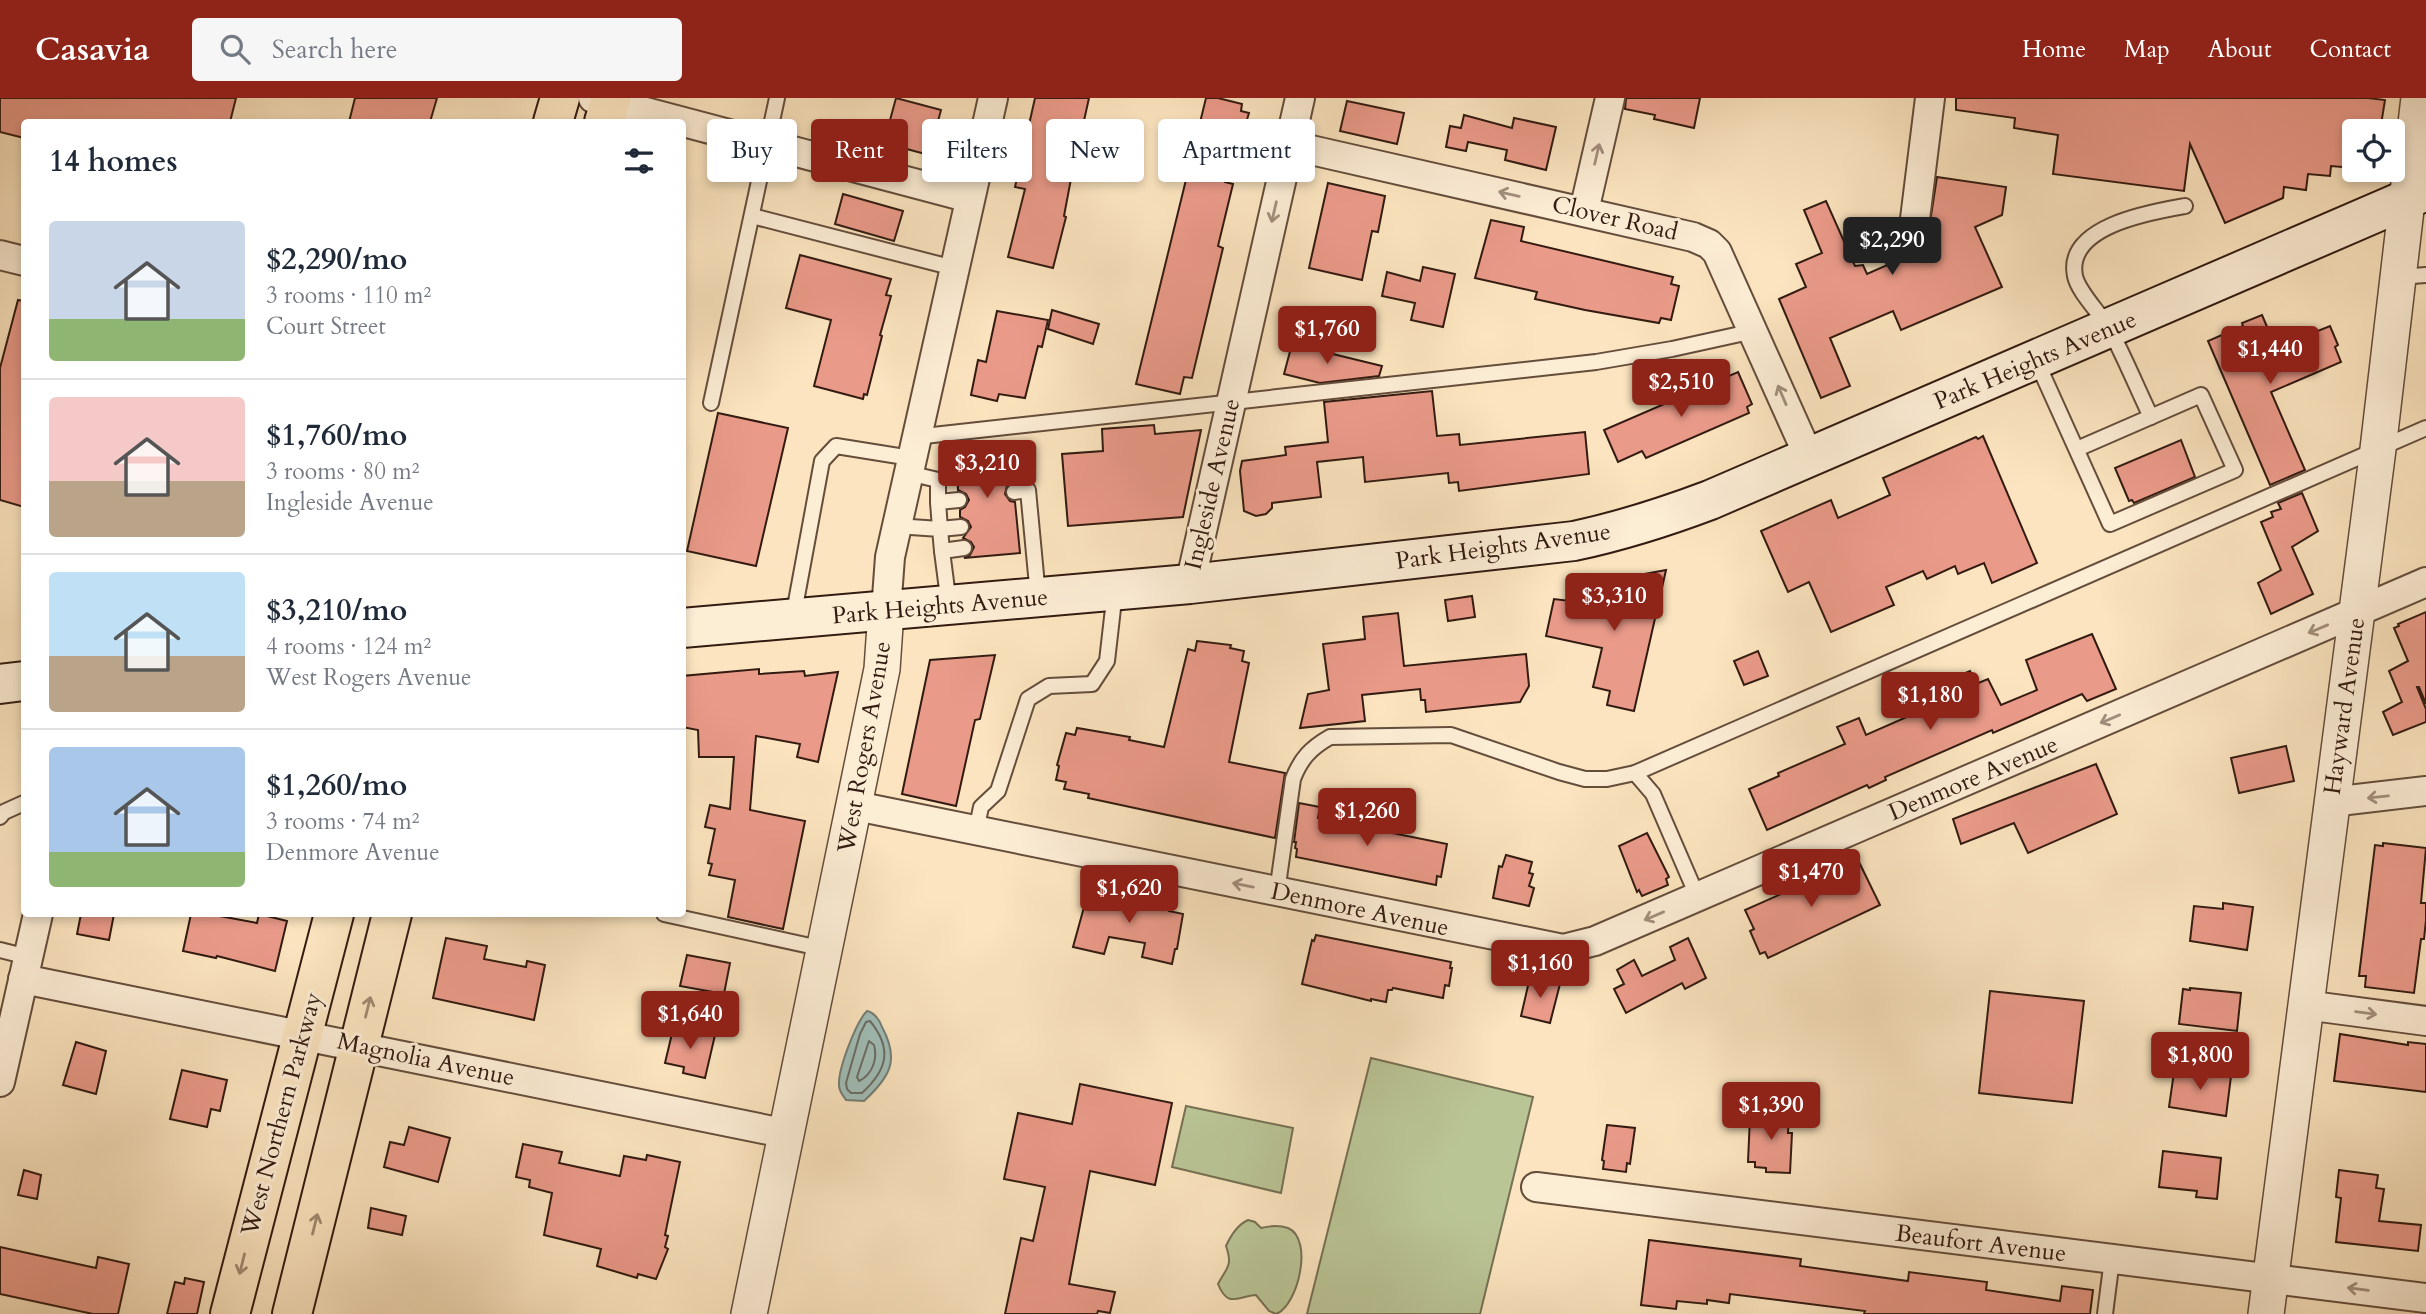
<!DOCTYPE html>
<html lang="en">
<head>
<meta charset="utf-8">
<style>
  :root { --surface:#fff; --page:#f6f6f7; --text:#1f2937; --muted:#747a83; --line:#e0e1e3; --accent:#8f2418 }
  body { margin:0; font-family:Cardo,serif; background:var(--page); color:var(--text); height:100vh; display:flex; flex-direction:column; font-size:26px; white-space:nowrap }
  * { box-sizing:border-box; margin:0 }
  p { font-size:23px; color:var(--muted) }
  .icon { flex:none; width:38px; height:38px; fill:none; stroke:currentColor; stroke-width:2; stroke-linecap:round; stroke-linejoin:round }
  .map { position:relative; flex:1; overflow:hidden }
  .sheet { position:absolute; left:21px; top:21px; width:665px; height:798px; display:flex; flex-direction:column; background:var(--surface); border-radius:7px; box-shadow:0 4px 10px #0003 }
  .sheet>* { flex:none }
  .banner { position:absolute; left:707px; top:21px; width:665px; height:63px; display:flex; gap:14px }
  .controls { position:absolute; left:2342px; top:21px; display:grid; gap:14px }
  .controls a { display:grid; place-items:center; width:63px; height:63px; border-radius:7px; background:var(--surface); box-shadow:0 4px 10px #0003; font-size:35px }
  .price { position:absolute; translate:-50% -60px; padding:0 16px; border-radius:7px; background:var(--accent); color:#fff; font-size:23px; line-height:46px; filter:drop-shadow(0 2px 4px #0008) }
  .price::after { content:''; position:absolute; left:50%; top:42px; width:21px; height:16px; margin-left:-10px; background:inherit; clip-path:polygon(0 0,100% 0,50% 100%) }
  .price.current { background:#222; color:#fff }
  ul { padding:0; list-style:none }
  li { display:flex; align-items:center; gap:21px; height:175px; padding:0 28px }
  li+li { border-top:2px solid var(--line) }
  li span { display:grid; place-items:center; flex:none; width:196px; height:140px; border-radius:7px; color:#555 }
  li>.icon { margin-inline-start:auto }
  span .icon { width:84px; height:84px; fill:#fffc; stroke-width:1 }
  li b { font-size:30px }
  h2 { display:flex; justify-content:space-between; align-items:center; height:84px; padding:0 28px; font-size:30px }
  .pill { padding:0 24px; border-radius:7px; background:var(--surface); box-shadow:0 4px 10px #0003; font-size:24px; line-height:63px }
  .pill.current { background:var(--accent); color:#fff }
  header { display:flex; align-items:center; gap:42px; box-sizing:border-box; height:98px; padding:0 35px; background:var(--accent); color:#fff }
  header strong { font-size:33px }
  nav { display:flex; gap:38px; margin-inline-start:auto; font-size:24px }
  .search { width:490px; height:63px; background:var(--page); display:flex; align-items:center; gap:18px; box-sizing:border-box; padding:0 24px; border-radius:7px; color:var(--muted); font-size:26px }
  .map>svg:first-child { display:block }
</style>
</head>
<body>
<header>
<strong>Casavia</strong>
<div class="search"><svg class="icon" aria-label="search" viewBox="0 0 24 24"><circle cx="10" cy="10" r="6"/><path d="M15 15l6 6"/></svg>Search here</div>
<nav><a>Home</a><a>Map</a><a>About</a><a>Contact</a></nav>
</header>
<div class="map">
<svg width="2426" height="1216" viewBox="0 0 2426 1216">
  <rect width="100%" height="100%" fill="#fbe4bf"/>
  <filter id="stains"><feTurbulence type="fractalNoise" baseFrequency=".00286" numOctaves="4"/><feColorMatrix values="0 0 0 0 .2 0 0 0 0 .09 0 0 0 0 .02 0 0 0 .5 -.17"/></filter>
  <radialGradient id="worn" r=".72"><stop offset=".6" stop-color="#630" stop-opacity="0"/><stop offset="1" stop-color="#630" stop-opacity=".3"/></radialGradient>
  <g fill="#bac596" stroke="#767054" stroke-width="2">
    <polygon points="1371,960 1533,999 1480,1216 1307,1216"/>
    <polygon points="1186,1008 1293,1030 1281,1095 1172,1069"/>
    <path d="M1248 1122 1255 1124 1261 1130C1269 1128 1279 1127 1288 1130 1314 1141 1298 1208 1276 1216L1269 1213 1256 1197C1238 1198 1228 1211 1218 1186 1227 1169 1233 1168 1226 1148 1231 1137 1237 1127 1248 1122Z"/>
  </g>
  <path fill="#a0beb8" stroke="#747d75" stroke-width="2" d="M867 913C875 915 879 921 882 929 900 962 890 979 864 1003L846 1002C843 997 839 994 839 987 838 971 856 924 867 913Z"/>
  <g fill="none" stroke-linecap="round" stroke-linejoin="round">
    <g stroke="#6a6c64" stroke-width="2">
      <path d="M870 923C893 951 887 972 862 995H851L847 991 846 985 860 936 866 924Z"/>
      <path d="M869 943 874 947C878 961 872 977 859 983L857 979Z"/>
    </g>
  </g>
  <g fill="#ea9a89" stroke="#331b11" stroke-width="2">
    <polygon points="0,0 236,0 230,24 24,24 24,40 0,34"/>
    <polygon points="355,0 437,0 430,24 349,24"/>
    <polygon points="896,0 941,12 929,57 903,50 905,42 886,37"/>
    <polygon points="1035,0 1089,0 1070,86 1064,118 1066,119 1053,170 1008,159 1025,91 1015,89"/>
    <polygon points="1206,0 1218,0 1242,6 1241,13 1249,15 1240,45 1234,43 1225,84 1233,86 1218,148 1223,150 1192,280 1184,279 1180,296 1136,286"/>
    <polygon points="1626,0 1700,0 1694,30 1654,21 1655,17 1625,11"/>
    <polygon points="1956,0 2368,0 2385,2 2380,33 2354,33 2354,70 2331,68 2330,78 2308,76 2306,92 2284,89 2283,100 2225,125 2190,46 2184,93 2053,76 2058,37 2014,30 2015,20 1956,12"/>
    <polygon points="1347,3 1404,15 1397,46 1340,33"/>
    <polygon points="1464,17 1512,30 1514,20 1556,29 1546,72 1505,62 1507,52 1468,44 1466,53 1446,49 1450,28 1461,30"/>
    <polygon points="1937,79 2006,89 2002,117 1975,129 2002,189 1901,232 1893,213 1830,240 1850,288 1821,300 1779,201 1806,189 1796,166 1822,155 1804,112 1826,103 1855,168 1863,167 1867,176 1926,150"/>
    <polygon points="1328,85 1385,98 1378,134 1372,133 1362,182 1309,170"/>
    <polygon points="843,96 903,113 894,143 835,126"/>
    <polygon points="1491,122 1524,129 1521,143 1673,179 1671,186 1679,188 1671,222 1661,220 1659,225 1585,212 1535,201 1537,194 1475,180"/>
    <polygon points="800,157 891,181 886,197 891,198 880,237 882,238 867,297 864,296 863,301 814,288 831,222 786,210"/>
    <polygon points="1423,169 1455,176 1443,229 1411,222 1415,205 1382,198 1387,174 1420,183"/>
    <polygon points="18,202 24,203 24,409 0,402 0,270"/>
    <polygon points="1052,212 1099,226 1093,246 1048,231"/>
    <polygon points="997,213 1048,222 1042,249 1038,248 1025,300 999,296 997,303 971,297 978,262 986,264"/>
    <polygon points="2262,217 2276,250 2330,228 2338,247 2335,249 2341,264 2271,294 2305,372 2270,387 2208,243 2243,228 2242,225"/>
    <polygon points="1292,246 1382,268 1379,278 1320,285 1284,276"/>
    <polygon points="1738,274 1752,306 1747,309 1749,315 1646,360 1642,353 1618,364 1604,332"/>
    <polygon points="1432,293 1437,338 1459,336 1460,347 1585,334 1589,376 1459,393 1458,384 1449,385 1448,375 1365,384 1363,359 1317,364 1321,399 1272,405 1272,410 1266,416 1256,418 1244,413 1240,373 1242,363 1286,357 1285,349 1328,344 1324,304"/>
    <polygon points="718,315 788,330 756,468 687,453"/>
    <polygon points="1154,327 1155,336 1201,332 1183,419 1068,428 1062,356 1103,353 1102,331"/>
    <polygon points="1983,338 2037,465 1992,485 1984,465 1958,476 1955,468 1927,481 1923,473 1886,489 1894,507 1831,534 1809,484 1788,494 1761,433 1831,402 1838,420 1890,397 1883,380 1976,339 1978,341"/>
    <polygon points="2181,342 2195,379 2134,405 2132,402 2129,403 2115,370"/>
    <polygon points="1002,343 1007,388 1005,396 1010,403 1015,404 1020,455 964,460 970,457 974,449 971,444 963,440 971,429 968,423 960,419 960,412 965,409 969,402 966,396 958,392 956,349"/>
    <polygon points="2302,395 2318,433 2292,449 2313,496 2271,516 2258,485 2281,472 2261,424 2273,419 2271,414 2281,411 2278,405"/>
    <polygon points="1666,472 1634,613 1607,607 1610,593 1593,589 1602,550 1546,538 1554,501 1570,503 1571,501 1611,510 1617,481"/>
    <polygon points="1472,498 1475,519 1448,523 1445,502"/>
    <polygon points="2426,514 2426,606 2419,589 2417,589 2426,611 2426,624 2393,637 2383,614 2402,604 2389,573 2408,563 2394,530 2399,528 2398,526"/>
    <polygon points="1398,515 1404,568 1526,556 1529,588 1520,604 1426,614 1425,602 1421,602 1420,591 1362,597 1365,623 1300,630 1308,596 1329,592 1323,546 1365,541 1363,519"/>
    <polygon points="2092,536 2116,591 2087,603 2082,596 1993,635 1992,632 1885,679 1886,682 1869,690 1867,687 1767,732 1749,691 1779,678 1778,675 1845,646 1837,629 1859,620 1866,637 1950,600 1944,584 1970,573 1976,586 1988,581 2001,607 2037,592 2026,562"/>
    <polygon points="1197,543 1231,547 1230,550 1244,553 1242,563 1249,565 1229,664 1285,675 1275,740 1088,700 1089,696 1064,691 1066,684 1056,682 1059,668 1057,667 1066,635 1075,637 1077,630 1130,639 1129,642 1164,649 1188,551 1195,553"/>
    <polygon points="1758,553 1768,578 1744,587 1734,563"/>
    <polygon points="995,557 980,621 975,622 956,708 902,696 930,562"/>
    <polygon points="759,571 759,576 804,573 805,578 838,574 818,664 797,659 800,646 756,638 750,712 805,723 783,831 728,819 735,782 709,777 712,766 708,765 715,731 705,729 710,707 730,711 734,659 699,659 698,632 682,629 682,578"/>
    <polygon points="2286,648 2294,683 2239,695 2231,660"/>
    <polygon points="2096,666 2117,716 2028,755 2014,725 1961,746 1953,721"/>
    <polygon points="1299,705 1320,709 1318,720 1447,746 1441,779 1437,778 1436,787 1296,759 1297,751 1295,750 1296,744 1294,744"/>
    <polygon points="1647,735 1669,779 1666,781 1668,787 1642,798 1639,792 1637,794 1619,748"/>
    <polygon points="2383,745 2426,750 2421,805 2426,805 2426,822 2424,841 2421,841 2414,895 2365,889 2366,878 2359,878 2375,747 2383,748"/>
    <polygon points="1506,757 1532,764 1529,775 1533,776 1529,788 1534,790 1529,808 1493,800 1499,768 1502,769"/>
    <polygon points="1858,762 1880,807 1768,860 1765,854 1760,856 1750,833 1754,831 1745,812"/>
    <polygon points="1089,791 1150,806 1151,804 1171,808 1169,813 1183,816 1177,851 1175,851 1172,866 1142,859 1145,845 1109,839 1104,856 1073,849"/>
    <polygon points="2223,805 2253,809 2247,852 2190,843 2194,808 2223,811"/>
    <polygon points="81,816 114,816 109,842 77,836"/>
    <polygon points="191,816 209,816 257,825 259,816 287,823 275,873 217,858 216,860 183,853"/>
    <polygon points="1316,837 1451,864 1450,870 1452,870 1449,888 1445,887 1443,900 1393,890 1392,892 1388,892 1386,904 1371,901 1371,903 1302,886 1312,842 1314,843"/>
    <polygon points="446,840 487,848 484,861 526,869 527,863 545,867 534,922 433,900"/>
    <polygon points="1688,840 1706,880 1685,891 1682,885 1626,915 1614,891 1624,886 1617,872 1634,862 1642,878 1675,862 1670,849"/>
    <polygon points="687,857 730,865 724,896 680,888"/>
    <polygon points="1530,879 1560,886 1550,925 1521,918"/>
    <polygon points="2190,890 2241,895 2237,933 2179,926 2183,891 2190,892"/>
    <polygon points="1990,893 2084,903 2072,1005 1979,995"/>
    <polygon points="674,927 715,937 705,980 683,975 684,969 665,965"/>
    <polygon points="2340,936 2408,947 2408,944 2426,946 2426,994 2334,983"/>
    <polygon points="76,944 106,953 96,996 63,987"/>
    <polygon points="2180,971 2231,978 2226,1018 2169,1009 2174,974 2179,974"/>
    <polygon points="182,972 227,982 220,1013 211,1011 207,1029 170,1021"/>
    <polygon points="1080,986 1172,1005 1155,1087 1090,1073 1069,1186 1115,1194 1110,1215 1098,1213 1097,1216 1005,1216 1021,1140 1033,1143 1045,1089 1004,1081 1018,1015 1072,1026"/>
    <polygon points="1756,1015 1789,1016 1788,1035 1792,1035 1790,1075 1766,1074 1766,1070 1755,1069 1755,1064 1748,1064 1750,1019 1756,1020"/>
    <polygon points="1607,1027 1635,1030 1630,1066 1627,1065 1626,1074 1603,1071 1604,1063 1602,1062"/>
    <polygon points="409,1029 450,1040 438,1084 384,1069 390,1044 404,1047"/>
    <polygon points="523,1046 562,1054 559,1065 620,1078 624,1058 646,1062 647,1057 680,1064 665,1137 668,1138 665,1149 668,1151 656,1181 638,1176 637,1180 597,1168 601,1151 544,1137 552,1095 529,1089 530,1082 516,1079"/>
    <polygon points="2163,1053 2221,1060 2217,1101 2196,1099 2197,1093 2159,1089"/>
    <polygon points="24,1072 41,1077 37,1101 18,1097"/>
    <polygon points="2339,1072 2378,1077 2376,1090 2384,1091 2379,1123 2421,1127 2418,1153 2336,1144 2341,1100 2336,1099"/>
    <polygon points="371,1110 406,1118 402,1137 368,1130"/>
    <polygon points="1649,1142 1801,1161 1800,1168 1908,1183 1909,1174 1987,1184 1986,1192 2060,1203 2062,1188 2093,1192 2090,1216 1864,1216 1865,1213 1730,1196 1729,1205 1707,1202 1707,1206 1677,1203 1676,1211 1641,1207"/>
    <polygon points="0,1149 96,1170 98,1159 129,1166 118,1216 93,1216 0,1196"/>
    <polygon points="185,1180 204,1184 197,1216 167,1216 175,1184 184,1186"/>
  </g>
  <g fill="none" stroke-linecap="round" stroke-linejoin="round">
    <g stroke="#654d3c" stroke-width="18">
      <g id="service">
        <polyline points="752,118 954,170"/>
        <polyline points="2399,179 2426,177"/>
        <polyline points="2036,262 2110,426 2235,372 2201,297 2077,351"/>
        <polyline points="711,305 777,0"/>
        <path d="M2151 319C2137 290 2125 260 2110 232 2101 216 2078 194 2075 178 2065 128 2151 114 2185 108"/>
        <polyline points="915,339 1596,264 1672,251 1754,233"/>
        <polyline points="908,375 938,382 938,404"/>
        <polyline points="1014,394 1028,392 1038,498"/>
        <polyline points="959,402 938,404 940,431 961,429"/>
        <polyline points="896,428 940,431 942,453 964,450"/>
        <polyline points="942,453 949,507"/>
        <polyline points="793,520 822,363 836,348 911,360"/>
        <polyline points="1635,675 1653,696 1698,800"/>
        <polyline points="0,719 4,714 24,705"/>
        <polyline points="976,733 981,709 998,693 1028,601 1049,588 1092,586 1107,563 1115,493"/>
        <path d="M1277 794 1293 681C1301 660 1311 650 1330 639L1451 637 1559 674 1585 681H1607L1635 675 2426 330"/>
        <polyline points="664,816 824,851"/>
        <polyline points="0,852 28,859"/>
        <polyline points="2105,1216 2112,1161"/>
      </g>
    </g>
    <g stroke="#654d3c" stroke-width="32">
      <g id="minor">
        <polyline points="593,0 970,100"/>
        <polyline points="1289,47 1693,139 1709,146 1717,154 1809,359"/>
        <polyline points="1584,113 1610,0"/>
        <polyline points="1913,137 1930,0"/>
        <polyline points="0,157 24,163"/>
        <polyline points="1190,486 1300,0"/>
        <polyline points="886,513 890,459 993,0"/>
        <polyline points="2331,704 2426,693"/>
        <polyline points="856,708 1563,851 1595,843 2426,484"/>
        <polyline points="23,881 788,1036"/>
        <polyline points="2305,907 2426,923"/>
        <polyline points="0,984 38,816"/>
        <polyline points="1536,1089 2426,1200"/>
      </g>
    </g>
    <g stroke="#654d3c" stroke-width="38">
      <g id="tertiary">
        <polyline points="749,1216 882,571 886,513"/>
        <polyline points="2266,1216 2378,351 2419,0"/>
      </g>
    </g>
    <g stroke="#331b11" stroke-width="42">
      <g id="secondary">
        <path d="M682 530 1190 486 1574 443C1621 433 1665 419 1710 402L2426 93"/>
        <polyline points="0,586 24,583"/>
      </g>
    </g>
    <g stroke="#331b11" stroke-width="42">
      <g id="primary">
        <polyline points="553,24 560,0"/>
        <polyline points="604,24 611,0"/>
        <polyline points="230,1216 334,816"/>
        <polyline points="292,1216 392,816"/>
      </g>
    </g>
    <use href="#service" stroke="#fcedd5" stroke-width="14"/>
    <use href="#minor" stroke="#fcedd5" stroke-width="28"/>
    <use href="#tertiary" stroke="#fcedd5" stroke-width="35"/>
    <use href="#secondary" stroke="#fcedd5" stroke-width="38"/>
    <use href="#primary" stroke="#fbe4bf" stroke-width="38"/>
  </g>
  <defs><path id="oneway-shaft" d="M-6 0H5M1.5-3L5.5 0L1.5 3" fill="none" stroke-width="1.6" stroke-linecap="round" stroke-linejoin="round" transform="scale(1.75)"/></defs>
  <g stroke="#a28e7d">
    <use href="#oneway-shaft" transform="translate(1597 56) rotate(-77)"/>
    <use href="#oneway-shaft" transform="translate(1509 96) rotate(-167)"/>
    <use href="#oneway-shaft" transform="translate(1274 114) rotate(103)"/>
    <use href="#oneway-shaft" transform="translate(1782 297) rotate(-113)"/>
    <use href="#oneway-shaft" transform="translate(2318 531) rotate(157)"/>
    <use href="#oneway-shaft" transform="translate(2110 621) rotate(157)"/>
    <use href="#oneway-shaft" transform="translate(2378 699) rotate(174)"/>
    <use href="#oneway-shaft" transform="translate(1243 787) rotate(-169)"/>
    <use href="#oneway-shaft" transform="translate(1654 818) rotate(157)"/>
    <use href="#oneway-shaft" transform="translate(2366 915) rotate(8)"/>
    <use href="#oneway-shaft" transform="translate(2358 1191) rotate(-173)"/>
  </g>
  <g stroke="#a18a71">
    <use href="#oneway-shaft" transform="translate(368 909) rotate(-76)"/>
    <use href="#oneway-shaft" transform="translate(315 1126) rotate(-76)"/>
    <use href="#oneway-shaft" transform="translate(242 1166) rotate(104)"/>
  </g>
  <g text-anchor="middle" stroke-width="6" stroke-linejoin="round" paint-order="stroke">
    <g font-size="24" fill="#331b11" stroke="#fcedd5">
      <text transform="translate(1615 120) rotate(13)" y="8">Clover Road</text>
      <text transform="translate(2035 262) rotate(-23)" y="8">Park Heights Avenue</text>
      <text transform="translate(1212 386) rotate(-77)" y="8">Ingleside Avenue</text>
      <text transform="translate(1503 448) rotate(-8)" y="8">Park Heights Avenue</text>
      <text transform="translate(940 508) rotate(-5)" y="8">Park Heights Avenue</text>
      <text transform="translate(2344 608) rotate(-82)" y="8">Hayward Avenue</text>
      <text transform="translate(864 649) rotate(-80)" y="8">West Rogers Avenue</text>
      <text transform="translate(1973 680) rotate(-23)" y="8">Denmore Avenue</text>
      <text transform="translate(1360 811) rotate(12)" y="8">Denmore Avenue</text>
      <text transform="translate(426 961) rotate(12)" y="8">Magnolia Avenue</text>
      <text transform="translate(281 1016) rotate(-75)" y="8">West Northern Parkway</text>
      <text transform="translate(1981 1145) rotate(7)" y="8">Beaufort Avenue</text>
    </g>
  </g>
  <rect width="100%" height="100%" filter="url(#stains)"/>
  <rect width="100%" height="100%" fill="url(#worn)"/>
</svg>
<div class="controls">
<a><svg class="icon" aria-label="locate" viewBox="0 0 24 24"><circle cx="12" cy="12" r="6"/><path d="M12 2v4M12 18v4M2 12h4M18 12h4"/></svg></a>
</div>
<b class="price current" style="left:1892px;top:179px">$2,290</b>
<b class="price" style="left:1327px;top:268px">$1,760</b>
<b class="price" style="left:2270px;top:288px">$1,440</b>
<b class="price" style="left:1681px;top:321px">$2,510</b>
<b class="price" style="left:987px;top:402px">$3,210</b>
<b class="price" style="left:1614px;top:535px">$3,310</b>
<b class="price" style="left:1930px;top:634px">$1,180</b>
<b class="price" style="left:1367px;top:750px">$1,260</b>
<b class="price" style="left:1811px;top:811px">$1,470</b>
<b class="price" style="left:1129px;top:827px">$1,620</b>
<b class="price" style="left:1540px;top:902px">$1,160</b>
<b class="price" style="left:690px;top:953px">$1,640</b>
<b class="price" style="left:2200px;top:994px">$1,800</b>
<b class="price" style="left:1771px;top:1044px">$1,390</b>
<div class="banner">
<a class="pill">Buy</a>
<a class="pill current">Rent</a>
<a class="pill">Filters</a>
<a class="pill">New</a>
<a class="pill">Apartment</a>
</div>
<section class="sheet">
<h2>14 homes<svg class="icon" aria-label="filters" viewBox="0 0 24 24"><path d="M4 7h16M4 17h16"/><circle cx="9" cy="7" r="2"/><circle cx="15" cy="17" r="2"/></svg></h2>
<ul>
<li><span style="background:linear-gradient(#c9d6e8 70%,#8fb573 0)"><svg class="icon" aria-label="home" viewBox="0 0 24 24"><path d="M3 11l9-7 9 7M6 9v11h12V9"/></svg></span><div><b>$2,290/mo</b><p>3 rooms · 110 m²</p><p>Court Street</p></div></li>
<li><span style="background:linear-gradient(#f6c9c9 60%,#b9a48a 0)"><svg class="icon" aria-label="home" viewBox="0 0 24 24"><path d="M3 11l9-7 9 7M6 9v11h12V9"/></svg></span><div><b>$1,760/mo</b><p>3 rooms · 80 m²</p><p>Ingleside Avenue</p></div></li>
<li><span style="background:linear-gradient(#bfe0f5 60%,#b9a48a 0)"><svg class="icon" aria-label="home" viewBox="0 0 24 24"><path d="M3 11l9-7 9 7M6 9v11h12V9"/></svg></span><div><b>$3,210/mo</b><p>4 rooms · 124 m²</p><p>West Rogers Avenue</p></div></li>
<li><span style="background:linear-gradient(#a9c7e8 75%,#8fb573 0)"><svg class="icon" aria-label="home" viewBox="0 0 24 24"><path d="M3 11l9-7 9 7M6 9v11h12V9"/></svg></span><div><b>$1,260/mo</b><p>3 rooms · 74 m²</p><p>Denmore Avenue</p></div></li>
</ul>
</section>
</div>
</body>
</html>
